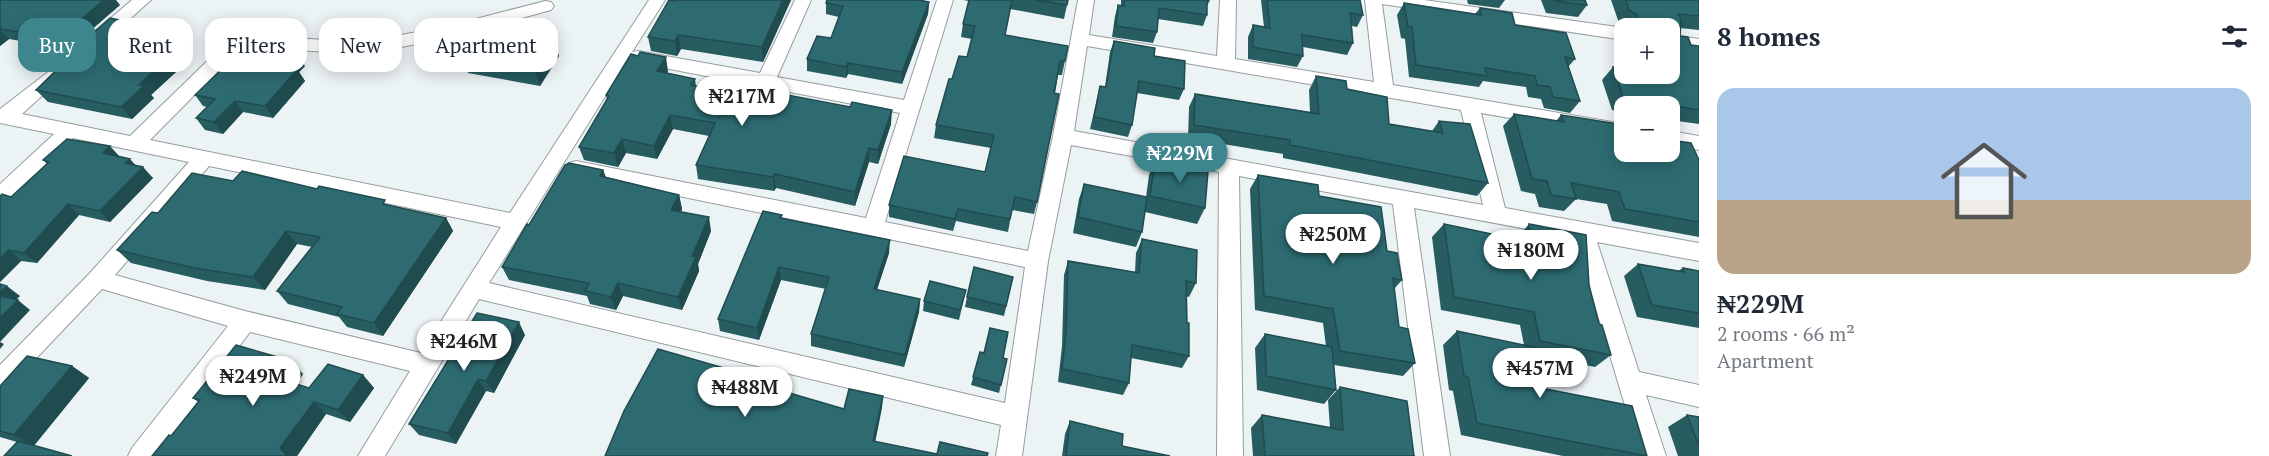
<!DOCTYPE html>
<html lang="en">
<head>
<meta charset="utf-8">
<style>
  :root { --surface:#fff; --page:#f2f2f3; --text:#1f2937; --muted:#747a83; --accent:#3e868d }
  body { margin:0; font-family:"PT Serif",serif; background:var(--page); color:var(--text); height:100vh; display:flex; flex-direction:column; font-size:22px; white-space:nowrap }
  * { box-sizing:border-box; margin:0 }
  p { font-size:20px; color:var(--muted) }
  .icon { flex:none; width:33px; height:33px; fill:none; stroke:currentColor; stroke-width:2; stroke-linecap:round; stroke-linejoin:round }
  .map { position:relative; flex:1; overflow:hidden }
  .panel { display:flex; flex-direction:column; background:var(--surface); width:570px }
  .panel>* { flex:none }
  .guide { position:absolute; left:18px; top:18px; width:570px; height:54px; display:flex; gap:12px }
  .controls { position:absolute; left:1614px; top:18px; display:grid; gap:12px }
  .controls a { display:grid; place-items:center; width:66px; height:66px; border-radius:12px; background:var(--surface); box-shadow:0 3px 15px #0003; font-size:30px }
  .price { position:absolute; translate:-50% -51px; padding:0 14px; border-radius:21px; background:#fff; color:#222; font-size:20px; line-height:39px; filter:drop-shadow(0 2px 3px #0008) }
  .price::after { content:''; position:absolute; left:50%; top:36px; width:18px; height:14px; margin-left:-9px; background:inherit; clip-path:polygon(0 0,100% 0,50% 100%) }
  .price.on { background:var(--accent); color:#fff }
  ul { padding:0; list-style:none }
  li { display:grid; align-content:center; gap:12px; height:318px; padding:0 18px }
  li span { display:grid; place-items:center; height:186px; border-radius:18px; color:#555 }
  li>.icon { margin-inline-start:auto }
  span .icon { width:108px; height:108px; fill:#fffc; stroke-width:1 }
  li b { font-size:26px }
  h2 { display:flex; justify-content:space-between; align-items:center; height:72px; padding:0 18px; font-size:26px }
  .pill { padding:0 21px; border-radius:18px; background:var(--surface); box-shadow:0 3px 15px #0003; font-size:21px; line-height:54px }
  .pill.on { background:var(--accent); color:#fff }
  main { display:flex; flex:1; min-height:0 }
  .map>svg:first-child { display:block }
</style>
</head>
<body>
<main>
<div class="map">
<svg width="1699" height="456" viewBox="0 0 1699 456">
  <rect width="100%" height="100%" fill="#ecf3f4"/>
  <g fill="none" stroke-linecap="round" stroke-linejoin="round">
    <g stroke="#979d9e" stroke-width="2">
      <g id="minor">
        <polygon points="132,0 151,0 103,43 91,43 88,39 91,35"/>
        <path d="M649 0H665L632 52 638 51 760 73 795 0H811L777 77 904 100 937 0H953L885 222 1028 251 1053 136 1078 0H1094L1089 35 1217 56 1220 0H1236L1235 59 1374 82 1365 0H1424L1625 28 1624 40 1382 4 1393 85 1624 124V138L1481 113 1505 208 1699 243V261L1597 242 1639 372 1699 385V407L1646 395 1666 456H1640L1575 238 1414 208 1450 456H1424L1393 204 1239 176 1243 456H1217L1219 172 1071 145 1048 261 1022 456H996L1001 425 479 299 385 456H358L410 371 250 332 156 456H128L132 448 228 326 102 289 8 388 0 392V365L90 273 189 162 73 138 7 202 0 204V184L54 134 0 123V109L52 69 58 67 64 69 67 73 22 114 130 136 232 37 238 35 364 42 449 26 545 1 551 2 554 6 551 10 449 38 364 54 242 47 150 140 510 213ZM1087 46 1461 110 1483 205 1074 131ZM629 58 632 61 638 63 900 113 866 218 576 161 569 163 566 168 569 173 576 175 1025 267 1005 403 489 283ZM209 166 501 227 421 353 245 311 115 275Z"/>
        <polygon points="1670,35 1699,39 1699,51 1670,47"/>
        <polygon points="1670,131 1699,136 1699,150 1670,145"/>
      </g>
    </g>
    <use href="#minor" fill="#fff" fill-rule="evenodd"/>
  </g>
  <g fill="#275c61">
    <polygon points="0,0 120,5 69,49 9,39 0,46"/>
    <polygon points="677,0 791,0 763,62 681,49 677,56 651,51 648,37"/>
    <polygon points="827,0 922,0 922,1 929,2 928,14 902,84 848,74 846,78 807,71 807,59 831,38 839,17 826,14 826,3"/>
    <polygon points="963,0 1068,0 1064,19 1010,9 1005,35 1065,61 1062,75 1058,75 1037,202 1034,214 1012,210 1008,232 956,221 953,231 889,217 889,205 985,172 991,148 934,138 936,125 952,79 967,57 972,39 961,37 963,24 969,1"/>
    <polygon points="1121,0 1210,0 1207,6 1207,15 1203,26 1158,19 1157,32 1153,43 1112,37 1115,16 1118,5 1121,6"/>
    <polygon points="1261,0 1360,0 1363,15 1357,27 1352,26 1353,43 1347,55 1303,47 1303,56 1297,67 1248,59 1248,37 1253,25 1264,27"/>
    <polygon points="1467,0 1505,0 1499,8 1468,4"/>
    <polygon points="1541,0 1585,0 1587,5 1578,17 1546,13"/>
    <polygon points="1611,0 1699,0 1699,30 1680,28 1680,36 1691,45 1699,46 1699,124 1670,120 1670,106 1624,106 1624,112 1612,110 1602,80 1613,67 1624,74 1670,74 1670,28 1626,28 1619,23"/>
    <polygon points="1404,3 1475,14 1480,8 1515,25 1575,59 1568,67 1580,101 1570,113 1544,108 1541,99 1528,97 1526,87 1483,81 1479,87 1409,77 1405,39 1401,38 1397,15"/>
    <polygon points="133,23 138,29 191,50 172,67 176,72 151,95 154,98 132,119 48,102 36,90 85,43 84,41"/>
    <polygon points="1114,41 1154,56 1184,89 1179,100 1137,93 1132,125 1128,137 1090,129 1100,86 1105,87 1110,52"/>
    <polygon points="559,56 540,86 468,73 461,57"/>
    <polygon points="638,56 668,71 667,74 695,79 696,86 724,91 725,106 763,112 891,124 878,164 869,162 855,206 776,188 774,191 698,179 696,165 709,136 673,129 657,159 626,153 618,167 584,160 579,147 607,100 606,95"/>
    <polygon points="305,66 299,72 305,81 273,118 243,112 223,134 205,130 196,118 207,107 203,106 195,95"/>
    <polygon points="1316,76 1347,89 1389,124 1432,131 1439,121 1488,183 1477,196 1283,158 1283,154 1188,138 1189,107 1195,94 1310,112 1309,90"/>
    <polygon points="1514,114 1556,121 1561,115 1624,152 1699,160 1699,237 1612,221 1607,204 1576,199 1564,211 1539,207 1535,194 1521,191 1503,126"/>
    <polygon points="120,157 135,165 153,178 110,222 79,215 37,263 21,261 0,282 11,197 47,164 43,160"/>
    <polygon points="1155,160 1205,208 1197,224 1145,212 1142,232 1136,247 1073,233 1079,199 1084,184 1146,197 1149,175"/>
    <polygon points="603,170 606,177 679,195 682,209 681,212 711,231 698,264 699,271 682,310 623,296 616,310 590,304 587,296 509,280 502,267 529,225"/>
    <polygon points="1258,175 1319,196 1387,251 1402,280 1394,289 1399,327 1415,363 1403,376 1334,365 1336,390 1324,404 1257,390 1255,348 1265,334 1326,346 1323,323 1255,310 1250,189"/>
    <polygon points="233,181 388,205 446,218 453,231 383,336 347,327 339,317 288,304 277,291 312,247 297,244 265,290 207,281 131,263 117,250 158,213"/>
    <polygon points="782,218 889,253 877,290 920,299 919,312 904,367 811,346 811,334 826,289 781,280 759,340 720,331 718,319"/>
    <polygon points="1444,224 1516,239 1529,224 1589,285 1599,324 1611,355 1595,367 1539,356 1546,389 1647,456 1563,456 1461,435 1453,391 1449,390 1443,345 1457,331 1524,345 1520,325 1441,310 1432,237"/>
    <polygon points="1142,239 1196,283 1189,297 1186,296 1187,323 1189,356 1182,368 1131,358 1129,383 1123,395 1058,382 1062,346 1064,275 1068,261 1135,272 1136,253"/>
    <polygon points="1638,264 1678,271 1683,268 1699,271 1699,328 1637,317 1624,276"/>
    <polygon points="1013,277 1004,316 965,307 967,297"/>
    <polygon points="966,290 959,320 923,311 924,301"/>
    <polygon points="525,335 494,393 486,391 456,444 419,435 409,424"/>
    <polygon points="980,352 1007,359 999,393 971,385"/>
    <polygon points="72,366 89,378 34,445 17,442 0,437 0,386"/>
    <polygon points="303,374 296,384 309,388 363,375 374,388 350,422 326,414 297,456 152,456 171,436 198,402 193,398"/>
    <polygon points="1340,387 1414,456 1415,456 1253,456 1251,428 1262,415 1330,428 1328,400"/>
    <polygon points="1687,415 1699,417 1699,456 1678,456 1668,427"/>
    <polygon points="1070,421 1122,446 1170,456 1062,456 1065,434"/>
  </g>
  <g fill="#204b4f">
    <polygon points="104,0 116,0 120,5 69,49 59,38"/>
    <polygon points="783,0 791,0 763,62 762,47"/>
    <polygon points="929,2 928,14 902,84 902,72"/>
    <polygon points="133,23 143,35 128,27"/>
    <polygon points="0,30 9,39 0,46"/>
    <polygon points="678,35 681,49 677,56 675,41"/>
    <polygon points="182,37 191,50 172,67 176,72 151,95 154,98 132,119 121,107 160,58"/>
    <polygon points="554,40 559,56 540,86 534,70"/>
    <polygon points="297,54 305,66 299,72 305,81 273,118 265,106 285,68"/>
    <polygon points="666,57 668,71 660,86 657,71"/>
    <polygon points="848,63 848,74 846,78 846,67"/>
    <polygon points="724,91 726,105 719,119 717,105"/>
    <polygon points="235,101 243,112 223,134 214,122"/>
    <polygon points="892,110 891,124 878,164 878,150"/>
    <polygon points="670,115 673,129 657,159 654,146"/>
    <polygon points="622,139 626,153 618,167 614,153"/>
    <polygon points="110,146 120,157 103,153"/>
    <polygon points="869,148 869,162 855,206 855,192"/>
    <polygon points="130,159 140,170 125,163"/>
    <polygon points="143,167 153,178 110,222 100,211"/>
    <polygon points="603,170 608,185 600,176"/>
    <polygon points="774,174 776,188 774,191 773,177"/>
    <polygon points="679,195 682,209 675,224 671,210"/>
    <polygon points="68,204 79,215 37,263 24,253"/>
    <polygon points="709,217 711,231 698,264 699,271 682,310 678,297 692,256"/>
    <polygon points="446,218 453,231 383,336 374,323"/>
    <polygon points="286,231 297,244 265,290 253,277"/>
    <polygon points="890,240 889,253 873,301 874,289"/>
    <polygon points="9,250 21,261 0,282 0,259"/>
    <polygon points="779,267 781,280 759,340 757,328"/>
    <polygon points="618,283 623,296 616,310 611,297"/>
    <polygon points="7,286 20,296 11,305 0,297 0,293"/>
    <polygon points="920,299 919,312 904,367 905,355"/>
    <polygon points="18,300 30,310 0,342 4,344 0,349 0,318"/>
    <polygon points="519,322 525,335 494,393 486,381"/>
    <polygon points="291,361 303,374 290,391 277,378"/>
    <polygon points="72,366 89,378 33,447 14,435"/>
    <polygon points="363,375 374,388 350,422 338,410"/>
    <polygon points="478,379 486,391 456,444 448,433"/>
    <polygon points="883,396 882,408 873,453 873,441"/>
    <polygon points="314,402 326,414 297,456 287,456 280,448"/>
  </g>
  <g fill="#2d6b71" stroke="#204b4f" stroke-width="1.5">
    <polygon points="0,0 104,0 59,38 0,29"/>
    <polygon points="669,0 676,1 677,0 783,0 762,47 678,35 675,41 648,37"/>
    <polygon points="827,0 919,0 929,2 902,72 848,63 846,67 807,59 817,36 831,38 843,6 826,3"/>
    <polygon points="969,0 1012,0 1005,35 1068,46 1065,61 1060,61 1054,93 1059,94 1037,202 1015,197 1010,219 958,209 955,219 889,205 904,156 985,172 994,135 936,125 949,79 952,79 959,56 967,57 975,26 963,24"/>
    <polygon points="1035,0 1068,0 1067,5"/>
    <polygon points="1124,0 1207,0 1207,15 1159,8 1157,32 1116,26 1118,5 1124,6"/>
    <polygon points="1267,0 1360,0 1363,15 1350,13 1353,43 1302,35 1303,56 1253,47 1253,25 1270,28"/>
    <polygon points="1554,0 1585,0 1587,5 1555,1"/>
    <polygon points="1626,0 1699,0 1699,16 1678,14 1681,20 1680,36 1688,37 1691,45 1699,46 1699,110 1623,97 1613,67 1624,69 1624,74 1670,74 1670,28 1637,28 1637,15 1629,10"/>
    <polygon points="1404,3 1481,15 1480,8 1512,13 1515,25 1566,33 1575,59 1565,57 1580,101 1553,97 1550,87 1537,85 1535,76 1485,68 1487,76 1416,65 1412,27 1408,27"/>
    <polygon points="110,18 133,23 128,27 182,37 160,58 166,59 139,85 144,86 121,107 36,90 86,41 84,41"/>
    <polygon points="482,28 554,40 534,70 461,57"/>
    <polygon points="1114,41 1155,48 1154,56 1185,61 1184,89 1139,81 1132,125 1094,117 1100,86 1106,87"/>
    <polygon points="247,45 297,54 285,68 297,70 265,106 235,101 214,122 196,118 215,99 195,95"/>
    <polygon points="640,52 666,57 657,71 695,79 691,85 724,91 717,105 763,112 772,92 850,107 852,102 892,110 878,150 869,148 855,192 774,174 773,177 696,165 715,123 670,115 654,146 622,139 614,153 579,147 609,96 606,95 631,54 638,56"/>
    <polygon points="1316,76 1346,81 1347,89 1387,97 1389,124 1443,133 1439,121 1470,124 1488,183 1290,145 1290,140 1194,125 1195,94 1319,114"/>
    <polygon points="1514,114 1564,122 1561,115 1624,125 1624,152 1670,152 1670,140 1691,143 1699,160 1699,222 1625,209 1619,192 1571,183 1576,199 1551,195 1547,181 1532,179"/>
    <polygon points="67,139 110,146 103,153 130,159 125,163 143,167 100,211 68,204 24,253 9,250 0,259 0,196 2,194 11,197 49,162 43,160"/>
    <polygon points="1155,160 1208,171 1205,208 1150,196"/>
    <polygon points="569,163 603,170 600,176 679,195 671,210 709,217 692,256 696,257 678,297 618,283 611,297 585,291 589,283 502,267 527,224 529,225 565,165"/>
    <polygon points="242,171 317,189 319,186 385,200 383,204 446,218 374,323 337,314 342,307 277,291 320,237 286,231 253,277 194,268 117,250 152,212 158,213 192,173 233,181"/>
    <polygon points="1258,175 1318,185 1319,196 1381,207 1387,251 1397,253 1402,280 1393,278 1399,327 1408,329 1415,363 1340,351 1333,309 1264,296"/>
    <polygon points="1084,184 1147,197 1142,232 1078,217"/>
    <polygon points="763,211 782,215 780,218 890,240 874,289 920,299 905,355 811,334 829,277 779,267 757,328 718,319"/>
    <polygon points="1444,224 1530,242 1529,224 1586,235 1589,285 1599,324 1602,325 1611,355 1540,341 1534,312 1454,297"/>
    <polygon points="1142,239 1197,250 1196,283 1186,281 1187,323 1189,323 1189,356 1132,345 1129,383 1062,369 1066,333 1068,261 1139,273"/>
    <polygon points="1638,264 1684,272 1683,268 1699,271 1699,313 1652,305"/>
    <polygon points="974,267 1013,277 1006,306 967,297"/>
    <polygon points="930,281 966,290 960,310 924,301"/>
    <polygon points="0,284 7,286 0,293"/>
    <polygon points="0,296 18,300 0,318"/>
    <polygon points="477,313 519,322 486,381 478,379 448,433 409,424"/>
    <polygon points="990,328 1008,332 1003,358 1007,359 1001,385 973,377 980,352 984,353"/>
    <polygon points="1457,331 1538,348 1546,389 1632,406 1647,456 1477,423 1468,377 1464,376"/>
    <polygon points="1265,334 1332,347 1336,390 1266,376"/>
    <polygon points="236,345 291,361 277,378 309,388 328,364 363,375 338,410 314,402 280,448 287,456 152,456 169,435 171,436 200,400 193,398"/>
    <polygon points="658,349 748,375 747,378 788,387 786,392 844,409 849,389 883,396 873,441 937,454 940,442 988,453 987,456 605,456 624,411"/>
    <polygon points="27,356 72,366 14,435 0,431 0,386"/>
    <polygon points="1340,387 1407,401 1414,456 1415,456 1265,456 1262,415 1343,430"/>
    <polygon points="1687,415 1699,417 1699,446"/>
    <polygon points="1070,421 1123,434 1122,446 1170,456 1066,456"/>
    <polygon points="18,441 72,456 4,456"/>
  </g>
</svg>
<div class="controls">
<a>+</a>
<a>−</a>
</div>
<b class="price" style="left:742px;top:127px">₦217M</b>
<b class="price on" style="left:1180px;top:184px">₦229M</b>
<b class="price" style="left:1333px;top:265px">₦250M</b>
<b class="price" style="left:1531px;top:281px">₦180M</b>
<b class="price" style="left:464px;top:372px">₦246M</b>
<b class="price" style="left:1540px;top:399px">₦457M</b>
<b class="price" style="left:253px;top:407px">₦249M</b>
<b class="price" style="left:745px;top:418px">₦488M</b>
<div class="guide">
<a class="pill on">Buy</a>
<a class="pill">Rent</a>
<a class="pill">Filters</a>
<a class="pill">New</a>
<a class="pill">Apartment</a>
</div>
</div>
<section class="panel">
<h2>8 homes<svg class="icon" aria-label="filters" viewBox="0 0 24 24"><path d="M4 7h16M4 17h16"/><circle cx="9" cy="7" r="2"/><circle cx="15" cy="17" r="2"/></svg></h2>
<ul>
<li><span style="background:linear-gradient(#a9c7e8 60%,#b9a48a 0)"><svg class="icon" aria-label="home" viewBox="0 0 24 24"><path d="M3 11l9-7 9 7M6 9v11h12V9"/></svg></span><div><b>₦229M</b><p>2 rooms · 66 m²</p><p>Apartment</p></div></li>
</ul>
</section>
</main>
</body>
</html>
